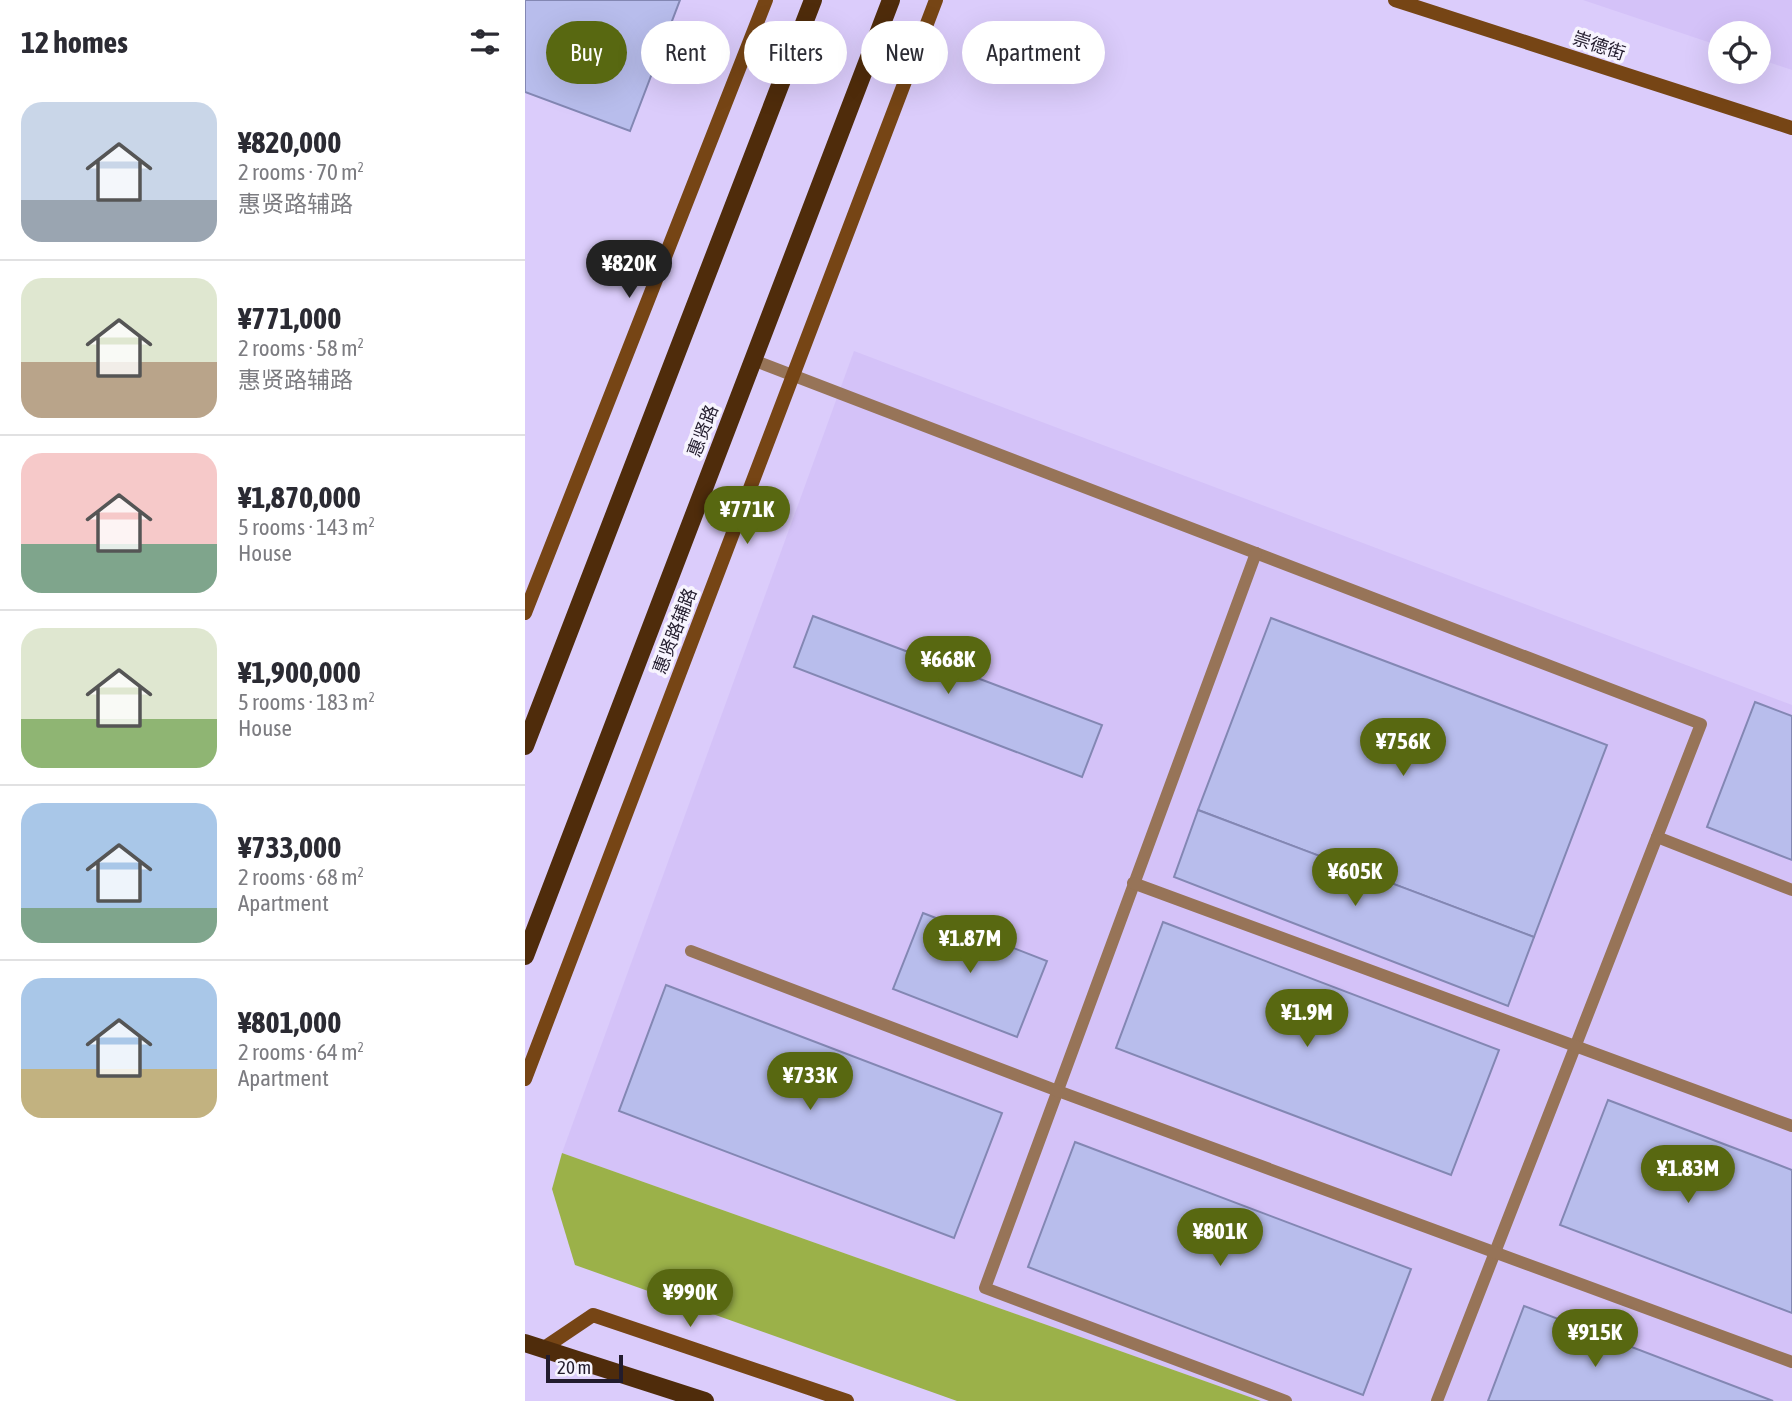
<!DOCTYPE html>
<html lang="en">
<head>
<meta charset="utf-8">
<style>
  :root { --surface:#fff; --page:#f7f7f7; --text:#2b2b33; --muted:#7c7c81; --line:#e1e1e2; --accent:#586811 }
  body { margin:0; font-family:"Asap Condensed","Noto Sans SC",sans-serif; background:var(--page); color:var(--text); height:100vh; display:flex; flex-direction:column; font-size:26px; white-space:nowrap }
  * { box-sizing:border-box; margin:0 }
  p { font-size:23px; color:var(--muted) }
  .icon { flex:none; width:38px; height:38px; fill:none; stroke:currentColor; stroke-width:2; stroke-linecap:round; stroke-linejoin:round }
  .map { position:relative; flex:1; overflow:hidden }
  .panel { display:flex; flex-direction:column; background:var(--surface); width:525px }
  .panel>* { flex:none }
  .guide { position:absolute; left:21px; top:21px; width:665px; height:63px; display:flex; gap:14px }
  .controls { position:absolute; left:1183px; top:21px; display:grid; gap:14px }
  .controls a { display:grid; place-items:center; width:63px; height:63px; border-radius:50%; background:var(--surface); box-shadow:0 7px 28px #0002; font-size:35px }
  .scale { position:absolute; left:21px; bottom:18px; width:77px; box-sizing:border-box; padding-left:7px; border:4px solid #221c2d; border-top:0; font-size:19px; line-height:24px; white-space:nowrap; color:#221c2d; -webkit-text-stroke:5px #f7f4fe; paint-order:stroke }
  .price { position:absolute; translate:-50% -60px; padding:0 16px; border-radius:24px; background:var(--accent); color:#fff; font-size:23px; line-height:46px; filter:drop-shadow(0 2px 4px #0008) }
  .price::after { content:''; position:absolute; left:50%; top:42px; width:21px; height:16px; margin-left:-10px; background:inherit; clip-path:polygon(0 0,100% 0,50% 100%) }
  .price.selected { background:#222; color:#fff }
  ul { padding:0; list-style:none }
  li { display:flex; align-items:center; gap:21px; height:175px; padding:0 21px }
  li+li { border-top:2px solid var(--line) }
  li span { display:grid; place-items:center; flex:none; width:196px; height:140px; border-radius:21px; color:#555 }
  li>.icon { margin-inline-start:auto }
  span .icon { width:84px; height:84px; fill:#fffc; stroke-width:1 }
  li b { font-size:30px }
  h2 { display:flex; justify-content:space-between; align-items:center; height:84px; padding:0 21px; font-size:30px }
  .chip { padding:0 24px; border-radius:32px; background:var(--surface); box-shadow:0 7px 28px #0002; font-size:24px; line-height:63px }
  .chip.selected { background:var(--accent); color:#fff }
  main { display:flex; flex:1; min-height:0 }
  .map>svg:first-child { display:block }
</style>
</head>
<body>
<main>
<section class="panel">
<h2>12 homes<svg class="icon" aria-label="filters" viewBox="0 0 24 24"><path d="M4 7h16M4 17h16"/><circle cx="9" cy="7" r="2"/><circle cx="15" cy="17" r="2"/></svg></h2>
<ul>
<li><span style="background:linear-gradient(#c9d6e8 70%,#9aa5b1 0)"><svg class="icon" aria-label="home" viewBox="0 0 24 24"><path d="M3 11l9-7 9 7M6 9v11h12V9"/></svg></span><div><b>¥820,000</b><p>2 rooms · 70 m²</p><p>惠贤路辅路</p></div></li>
<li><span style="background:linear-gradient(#dfe7d0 60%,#b9a48a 0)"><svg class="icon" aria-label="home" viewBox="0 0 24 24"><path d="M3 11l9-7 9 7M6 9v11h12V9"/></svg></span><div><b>¥771,000</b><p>2 rooms · 58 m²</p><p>惠贤路辅路</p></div></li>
<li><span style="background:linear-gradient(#f6c9c9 65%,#7fa58c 0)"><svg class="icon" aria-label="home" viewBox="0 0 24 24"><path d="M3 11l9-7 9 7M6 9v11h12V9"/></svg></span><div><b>¥1,870,000</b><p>5 rooms · 143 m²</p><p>House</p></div></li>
<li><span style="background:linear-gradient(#dfe7d0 65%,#8fb573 0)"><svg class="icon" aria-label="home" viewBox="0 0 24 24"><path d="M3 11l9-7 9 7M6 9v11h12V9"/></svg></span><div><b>¥1,900,000</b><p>5 rooms · 183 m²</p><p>House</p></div></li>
<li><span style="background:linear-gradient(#a9c7e8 75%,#7fa58c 0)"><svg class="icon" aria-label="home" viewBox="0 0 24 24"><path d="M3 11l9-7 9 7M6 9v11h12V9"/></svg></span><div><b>¥733,000</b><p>2 rooms · 68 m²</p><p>Apartment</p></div></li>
<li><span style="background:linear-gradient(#a9c7e8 65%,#c2b280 0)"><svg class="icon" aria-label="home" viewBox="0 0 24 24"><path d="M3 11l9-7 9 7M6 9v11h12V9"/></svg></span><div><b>¥801,000</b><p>2 rooms · 64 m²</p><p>Apartment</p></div></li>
</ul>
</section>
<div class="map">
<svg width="1267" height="1401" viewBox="0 0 1267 1401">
  <rect width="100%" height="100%" fill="#dbccfb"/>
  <g fill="#d4c2f8">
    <polygon points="1058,0 1267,0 1267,70 1234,59 1234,33 1195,33 1195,46"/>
    <polygon points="329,351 1267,705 1267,1401 736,1401 37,1153"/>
  </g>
  <polygon fill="#9bb149" points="37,1153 736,1401 432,1401 50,1265 27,1189"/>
  <g fill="#b8bdec" stroke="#8387b3" stroke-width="2">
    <polygon points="0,0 155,0 105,131 0,92"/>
    <polygon points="288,616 577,725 557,777 269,667"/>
    <polygon points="746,618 1082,745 1009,937 673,810"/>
    <polygon points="1230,702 1267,716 1267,860 1182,827"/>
    <polygon points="673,810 1009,937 983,1006 649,877"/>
    <polygon points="398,913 522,961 492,1037 368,989"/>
    <polygon points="638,922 974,1050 926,1175 591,1048"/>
    <polygon points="141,985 477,1113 429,1238 94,1111"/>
    <polygon points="1083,1100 1267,1170 1267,1313 1035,1225"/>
    <polygon points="550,1142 886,1269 838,1395 503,1267"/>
    <polygon points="999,1306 1248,1401 963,1401"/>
  </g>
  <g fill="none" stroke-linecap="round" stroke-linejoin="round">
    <g stroke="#977458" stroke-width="12">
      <polyline points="228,360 1176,724 912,1401"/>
      <polyline points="731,553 460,1288 761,1401"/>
      <polyline points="1132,837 1267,890"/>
      <polyline points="608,883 1267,1126"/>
      <polyline points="166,951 533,1091 1267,1362"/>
    </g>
    <g stroke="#764515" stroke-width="14">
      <polyline points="870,0 1267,128"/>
      <polyline points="0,613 241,0"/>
      <polyline points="0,1079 411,0"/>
      <polyline points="19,1348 68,1315 322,1401"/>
    </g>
    <g stroke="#4f2c0b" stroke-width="18">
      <polyline points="0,746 288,0"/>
      <polyline points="0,956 366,0"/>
      <polyline points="0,1343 180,1401"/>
    </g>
  </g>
  <g text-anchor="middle" stroke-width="7" stroke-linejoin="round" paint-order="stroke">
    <g font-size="18" fill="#221c2d" stroke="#f7f4fe">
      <text transform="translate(1074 46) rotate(18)" y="6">崇德街</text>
      <text transform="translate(178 431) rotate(-69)" y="6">惠贤路</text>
      <text transform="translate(150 631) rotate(-69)" y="6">惠贤路辅路</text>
    </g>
  </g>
</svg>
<div class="controls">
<a><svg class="icon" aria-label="locate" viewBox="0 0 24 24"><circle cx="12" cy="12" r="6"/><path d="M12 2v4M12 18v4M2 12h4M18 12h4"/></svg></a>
</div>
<div class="scale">20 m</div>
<b class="price selected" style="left:104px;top:300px">¥820K</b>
<b class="price" style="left:222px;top:546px">¥771K</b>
<b class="price" style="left:423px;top:696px">¥668K</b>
<b class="price" style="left:878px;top:778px">¥756K</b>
<b class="price" style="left:830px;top:908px">¥605K</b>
<b class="price" style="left:445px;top:975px">¥1.87M</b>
<b class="price" style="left:782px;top:1049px">¥1.9M</b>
<b class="price" style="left:285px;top:1112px">¥733K</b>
<b class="price" style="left:1163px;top:1205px">¥1.83M</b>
<b class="price" style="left:695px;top:1268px">¥801K</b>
<b class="price" style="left:165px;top:1329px">¥990K</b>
<b class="price" style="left:1070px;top:1369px">¥915K</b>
<div class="guide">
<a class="chip selected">Buy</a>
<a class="chip">Rent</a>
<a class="chip">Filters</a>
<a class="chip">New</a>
<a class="chip">Apartment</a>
</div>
</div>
</main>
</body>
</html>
